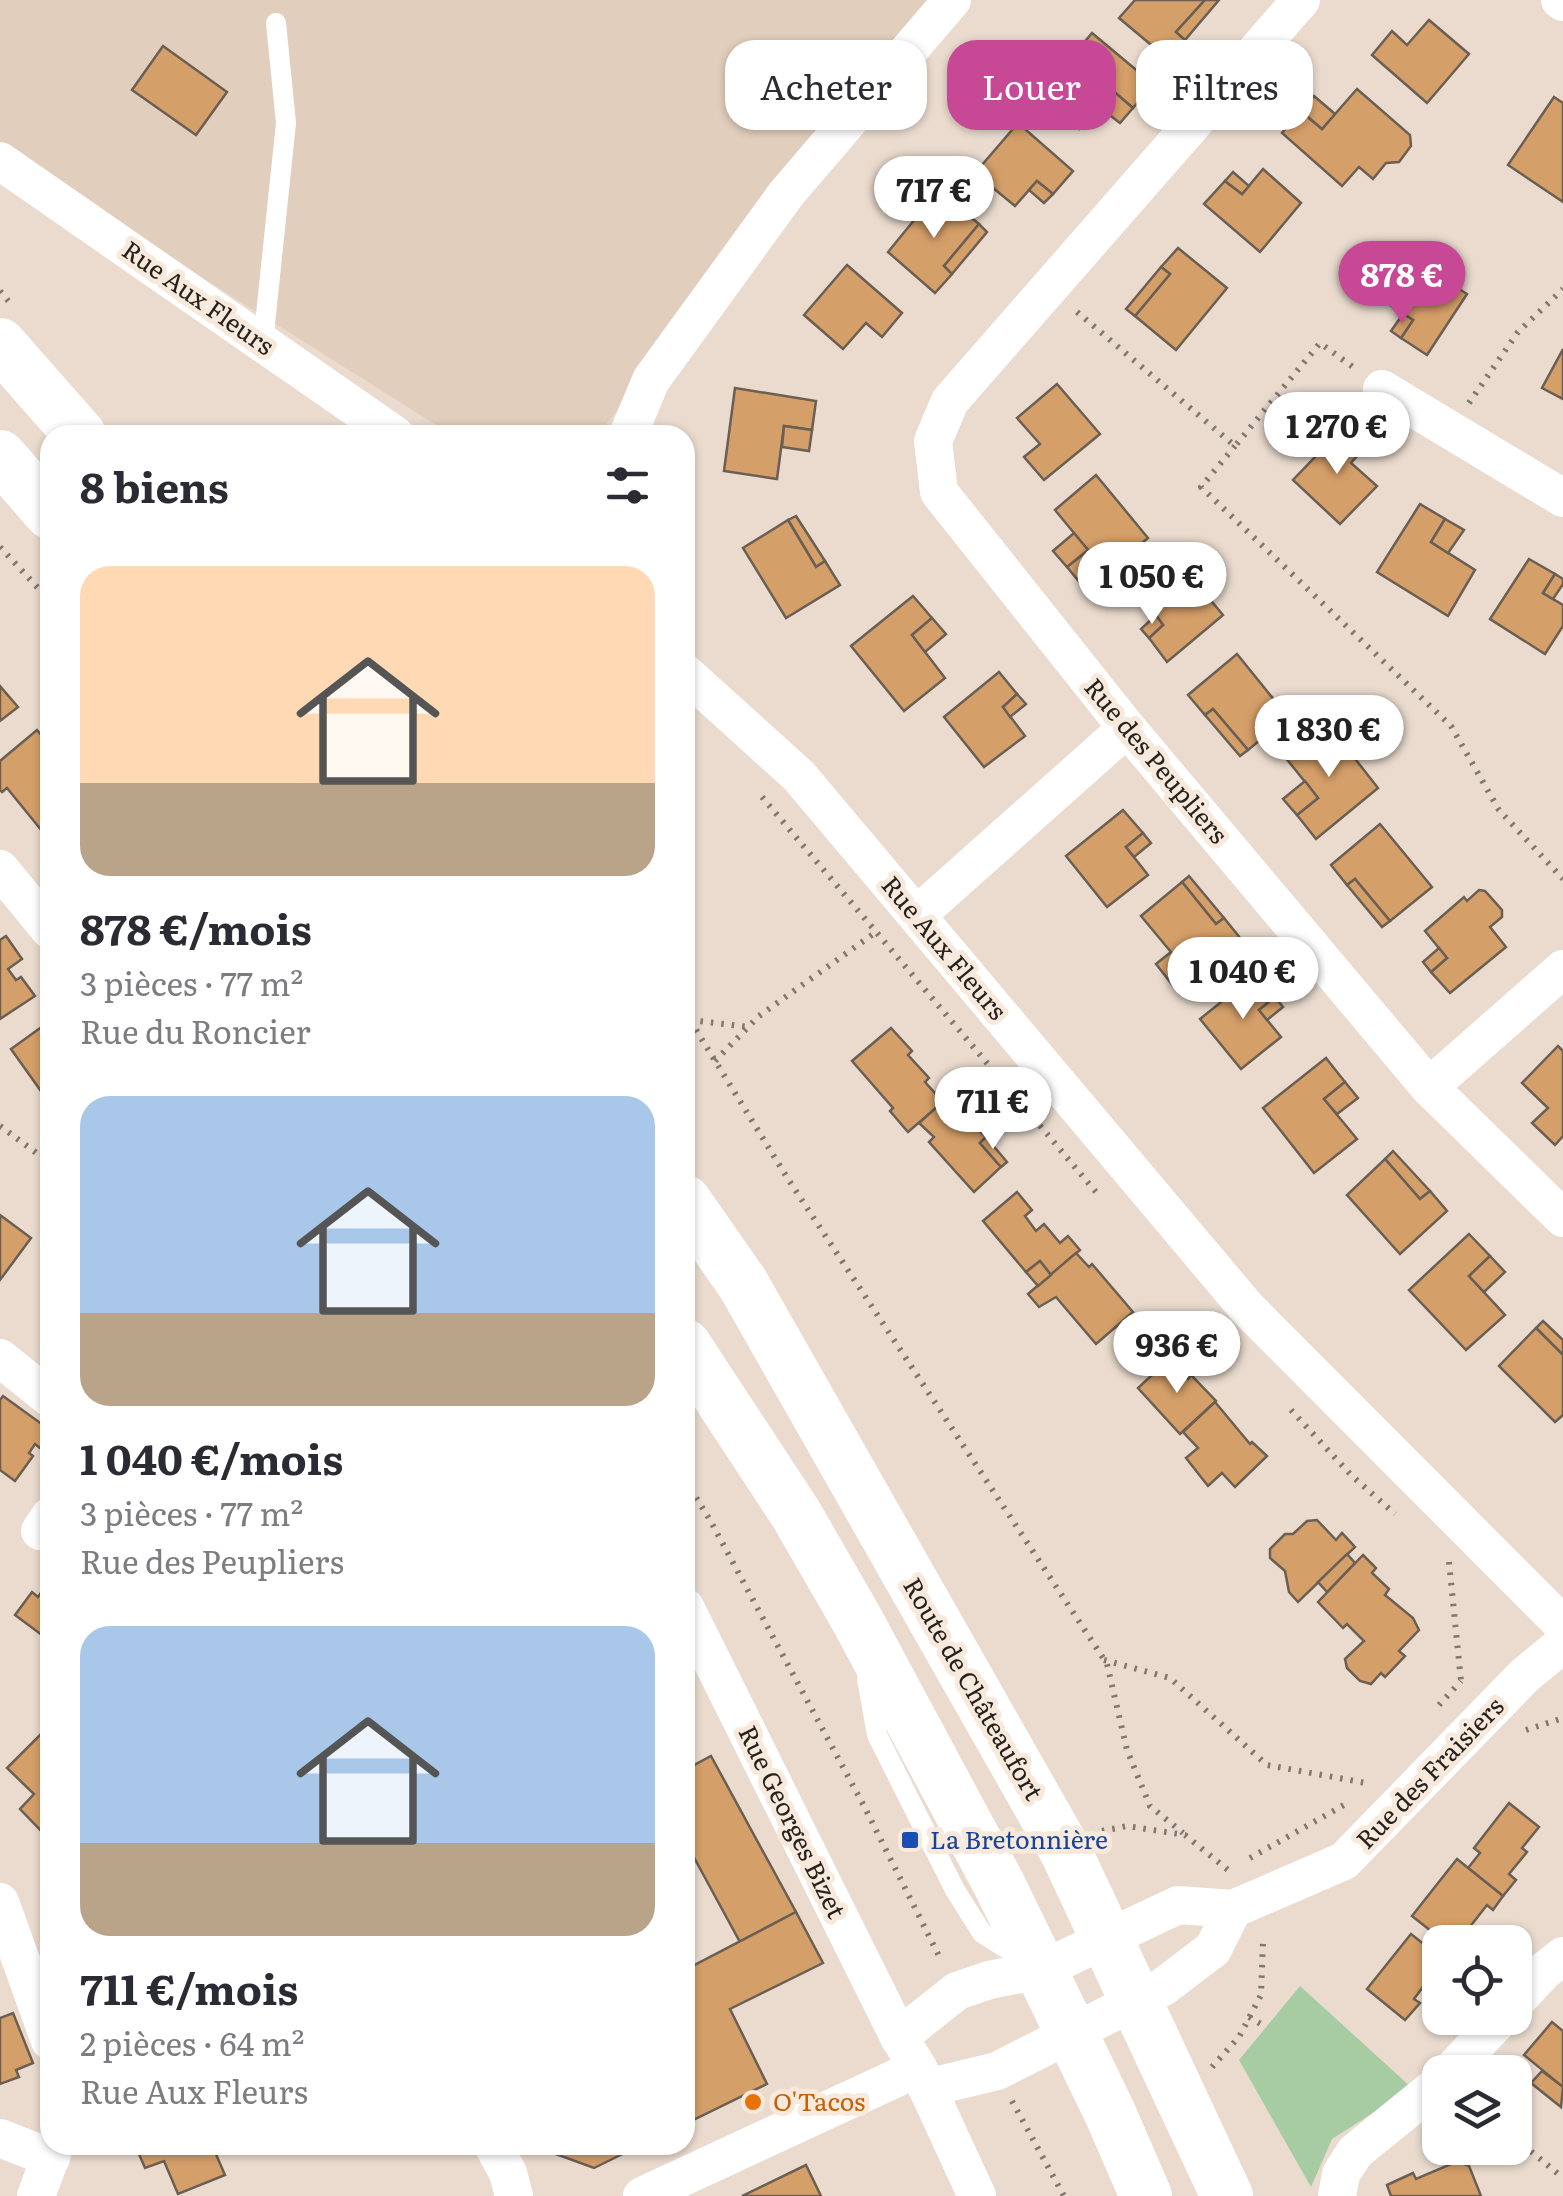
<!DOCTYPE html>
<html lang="fr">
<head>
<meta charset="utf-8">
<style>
  :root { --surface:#fff; --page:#f7f7f7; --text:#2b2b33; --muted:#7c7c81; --accent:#c74996 }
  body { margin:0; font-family:Literata,serif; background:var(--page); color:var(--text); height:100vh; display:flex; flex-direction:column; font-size:38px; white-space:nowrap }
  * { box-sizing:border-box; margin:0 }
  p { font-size:32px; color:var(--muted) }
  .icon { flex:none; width:55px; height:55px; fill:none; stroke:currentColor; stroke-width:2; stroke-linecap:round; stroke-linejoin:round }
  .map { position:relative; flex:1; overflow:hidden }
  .details { position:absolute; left:40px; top:425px; width:655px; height:1730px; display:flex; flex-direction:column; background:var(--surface); border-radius:30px; box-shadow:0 2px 8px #0004 }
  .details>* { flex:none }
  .hud { position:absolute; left:725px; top:40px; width:688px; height:90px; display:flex; gap:20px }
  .tools { position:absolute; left:1422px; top:1925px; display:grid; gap:20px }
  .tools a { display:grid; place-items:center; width:110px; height:110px; border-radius:20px; background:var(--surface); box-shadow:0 2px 8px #0004; font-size:50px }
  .price { position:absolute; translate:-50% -85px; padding:0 22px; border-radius:35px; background:#fff; color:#222; font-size:32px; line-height:65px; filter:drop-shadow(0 2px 5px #0008) }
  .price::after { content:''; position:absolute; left:50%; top:60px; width:30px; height:22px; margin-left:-15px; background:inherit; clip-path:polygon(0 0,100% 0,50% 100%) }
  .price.current { background:var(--accent); color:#fff }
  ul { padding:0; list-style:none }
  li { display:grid; align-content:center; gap:20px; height:530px; padding:0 40px }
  li span { display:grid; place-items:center; height:310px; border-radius:30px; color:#555 }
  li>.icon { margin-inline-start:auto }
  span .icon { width:180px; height:180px; fill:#fffc; stroke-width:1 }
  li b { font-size:42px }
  h2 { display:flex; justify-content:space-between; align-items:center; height:120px; padding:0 40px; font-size:42px }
  .pill { padding:0 35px; border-radius:30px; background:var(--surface); box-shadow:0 2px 8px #0004; font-size:35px; line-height:90px }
  .pill.current { background:var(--accent); color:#fff }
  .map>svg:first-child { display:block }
</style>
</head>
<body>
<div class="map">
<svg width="1563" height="2196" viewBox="0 0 1563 2196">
  <rect width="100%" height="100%" fill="#eadbce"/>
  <polygon fill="#e2cebc" points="0,0 933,0 598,435 452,435 0,150"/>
  <polygon fill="#a7cba2" points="1300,1986 1412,2088 1332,2139 1311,2187 1239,2060"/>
  <g fill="#d59f69" stroke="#6b5f53" stroke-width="2.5">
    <polygon points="1135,0 1205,0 1176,32 1185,40 1168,59 1119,18"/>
    <polygon points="1205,0 1219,0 1185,40 1176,32"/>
    <polygon points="1429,20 1469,54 1427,103 1372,55 1392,31 1407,45"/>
    <polygon points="1092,33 1153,84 1133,108 1112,90 1079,129 1039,96"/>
    <polygon points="163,46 227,92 196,135 132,90"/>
    <polygon points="1357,89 1410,135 1411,146 1399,162 1386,163 1373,179 1359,167 1342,186 1282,133 1301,111 1322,129"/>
    <polygon points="1112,90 1133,108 1120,123 1098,106"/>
    <polygon points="1314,96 1335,114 1322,129 1301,111"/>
    <polygon points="1554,97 1563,103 1563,202 1508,165"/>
    <polygon points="1018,123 1073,171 1053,194 1037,181 1015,206 975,173"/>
    <polygon points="1263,169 1301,203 1260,252 1204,204 1225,181 1242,194"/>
    <polygon points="1233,172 1249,186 1242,194 1225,181"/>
    <polygon points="1037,181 1053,194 1044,203 1029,190"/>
    <polygon points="938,191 979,224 944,266 952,274 935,293 888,252"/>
    <polygon points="979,224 987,232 952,274 944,266"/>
    <polygon points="1178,248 1227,288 1176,350 1135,316 1170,274 1161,267"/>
    <polygon points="1413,259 1467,294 1427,355 1401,338 1413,320 1385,302"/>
    <polygon points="847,265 902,313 882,337 866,323 843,349 804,315"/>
    <polygon points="1161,267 1170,274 1135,316 1126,309"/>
    <polygon points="1403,314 1413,320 1401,338 1391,331"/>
    <polygon points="1563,349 1563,399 1542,388"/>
    <polygon points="1057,384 1100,434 1044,480 1024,457 1040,444 1017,418"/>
    <polygon points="735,388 816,401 812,430 784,426 777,479 724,471"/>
    <polygon points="784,426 812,430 809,451 782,447"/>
    <polygon points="1343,428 1365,447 1351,463 1377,486 1340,524 1293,480"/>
    <polygon points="1096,475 1148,538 1086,590 1067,567 1088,550 1055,510"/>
    <polygon points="1420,504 1445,519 1431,542 1475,570 1448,616 1377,572"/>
    <polygon points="796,516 825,561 816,567 788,520"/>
    <polygon points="1445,519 1464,530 1448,553 1431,542"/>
    <polygon points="788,520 816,567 825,561 840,585 786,618 743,548"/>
    <polygon points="1074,533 1088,550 1067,567 1053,551"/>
    <polygon points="1529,559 1555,574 1543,593 1563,605 1563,626 1545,654 1490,619"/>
    <polygon points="1183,567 1223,615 1167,662 1149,638 1163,625 1142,599"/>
    <polygon points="1555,574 1563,579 1563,584 1553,599 1543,593"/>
    <polygon points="913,596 932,618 912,635 945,678 904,711 851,646"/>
    <polygon points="1156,615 1163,625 1149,638 1141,629"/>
    <polygon points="932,618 946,634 925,652 912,635"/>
    <polygon points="1237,654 1288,717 1248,750 1213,709 1205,715 1188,695"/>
    <polygon points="999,672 1017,694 1003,707 1025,736 984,767 944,717"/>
    <polygon points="0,686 18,707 0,721"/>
    <polygon points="1017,694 1026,704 1010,717 1003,707"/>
    <polygon points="1213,709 1248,750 1240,756 1205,715"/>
    <polygon points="1327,723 1378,788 1316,839 1297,815 1318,798 1285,757"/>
    <polygon points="37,730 50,746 50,824 42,831 7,788 2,792 0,790 0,761"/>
    <polygon points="1305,781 1318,798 1297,815 1283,799"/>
    <polygon points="1123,810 1143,833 1126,847 1148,875 1107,907 1066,856"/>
    <polygon points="1380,824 1432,887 1390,921 1355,879 1347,885 1331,865"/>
    <polygon points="1143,833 1151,843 1134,857 1126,847"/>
    <polygon points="1189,876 1224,918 1216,924 1182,882"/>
    <polygon points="1355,879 1390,921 1382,927 1347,885"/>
    <polygon points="1182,882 1216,924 1224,918 1241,939 1193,979 1189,975 1174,987 1156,964 1171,952 1141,916"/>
    <polygon points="1479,890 1485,891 1502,910 1502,917 1490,927 1506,947 1450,993 1431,972 1447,958 1425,931 1464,897 1467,901"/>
    <polygon points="6,936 22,959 8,969 16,980 21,977 35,996 0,1019 0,940"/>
    <polygon points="1439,948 1447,958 1431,972 1423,962"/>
    <polygon points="1256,974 1275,997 1259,1010 1281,1037 1241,1069 1200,1019"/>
    <polygon points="1275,997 1283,1007 1267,1020 1259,1010"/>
    <polygon points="50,1021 50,1099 48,1101 11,1049"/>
    <polygon points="891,1028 912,1051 908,1055 929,1078 925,1082 943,1102 908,1132 890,1111 893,1108 852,1061"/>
    <polygon points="1558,1046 1563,1051 1563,1136 1555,1145 1532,1123 1548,1108 1522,1083"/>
    <polygon points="1326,1058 1345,1082 1324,1099 1357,1139 1314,1173 1263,1108"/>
    <polygon points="1345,1082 1358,1098 1337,1114 1324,1099"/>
    <polygon points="947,1098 986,1137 980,1143 1001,1167 974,1192 929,1142 934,1137 919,1123"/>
    <polygon points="986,1137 1007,1162 1001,1167 980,1143"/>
    <polygon points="1393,1151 1430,1191 1420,1199 1385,1159"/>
    <polygon points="1385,1159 1420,1199 1430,1191 1447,1211 1400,1254 1347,1195"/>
    <polygon points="1017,1192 1032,1210 1025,1216 1036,1231 1044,1224 1060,1243 1068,1236 1080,1250 1051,1275 1040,1261 1026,1272 983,1221"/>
    <polygon points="0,1215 31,1238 0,1280"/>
    <polygon points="1469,1234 1490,1256 1469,1276 1505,1315 1466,1350 1409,1290"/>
    <polygon points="1076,1253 1089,1267 1092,1264 1133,1312 1096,1344 1056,1297 1039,1307 1028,1294"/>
    <polygon points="1490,1256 1505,1272 1484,1292 1469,1276"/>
    <polygon points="1040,1261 1051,1275 1038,1286 1026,1272"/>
    <polygon points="1543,1321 1563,1340 1563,1355 1536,1328"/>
    <polygon points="1536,1328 1563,1355 1563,1415 1555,1422 1499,1366"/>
    <polygon points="1169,1359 1188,1379 1191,1375 1216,1401 1180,1434 1138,1388"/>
    <polygon points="3,1396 50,1430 40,1448 35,1444 29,1453 33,1456 15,1481 0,1470 0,1400"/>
    <polygon points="1215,1402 1250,1444 1252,1442 1267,1456 1235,1487 1222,1473 1208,1486 1186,1458 1198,1448 1183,1432"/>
    <polygon points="1317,1520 1336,1540 1342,1533 1355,1547 1298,1602 1289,1592 1285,1571 1270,1558 1270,1549 1285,1534 1293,1534 1307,1521"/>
    <polygon points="1347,1554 1355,1563 1327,1592 1318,1582"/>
    <polygon points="1363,1555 1376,1568 1372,1573 1389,1589 1385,1595 1413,1618 1419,1630 1399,1651 1405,1656 1385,1677 1381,1673 1371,1684 1360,1681 1347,1668 1345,1659 1364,1641 1347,1624 1343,1628 1318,1602"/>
    <polygon points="50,1580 50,1641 15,1615 32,1592 38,1597"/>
    <polygon points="44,1731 50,1737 48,1838 20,1809 34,1794 7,1768"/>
    <polygon points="711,1756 796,1912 740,1942 685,1841 685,1770"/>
    <polygon points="1509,1803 1539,1827 1522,1848 1527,1852 1509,1874 1516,1880 1503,1896 1468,1868 1480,1853 1474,1848"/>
    <polygon points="1457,1859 1503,1896 1493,1910 1487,1905 1458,1942 1445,1942 1412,1916"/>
    <polygon points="796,1912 823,1963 730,2009 767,2084 685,2124 685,2062 693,2059 685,2043 685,1970"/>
    <polygon points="1411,1934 1440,1957 1440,1964 1414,1999 1420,2003 1405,2020 1367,1989"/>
    <polygon points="13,2013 33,2063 16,2070 19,2077 0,2084 0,2018"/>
    <polygon points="1552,2022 1563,2031 1563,2087 1524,2055"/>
    <polygon points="1542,2071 1563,2087 1561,2107 1531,2083"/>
    <polygon points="135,2145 212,2145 225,2175 178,2194 164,2161 145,2168"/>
    <polygon points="531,2145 641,2145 594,2168"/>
    <polygon points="1458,2161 1469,2166 1481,2196 1391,2196 1387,2185 1413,2173 1416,2179"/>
    <polygon points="806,2165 821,2196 742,2196"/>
  </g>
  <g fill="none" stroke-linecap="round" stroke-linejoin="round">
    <g stroke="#80776e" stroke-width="6" stroke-dasharray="2.5 8" stroke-linecap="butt">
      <polyline points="0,291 10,303"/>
      <polyline points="1077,312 1235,446 1320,343 1353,367"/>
      <polyline points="1469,403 1518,332 1563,289"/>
      <polyline points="1235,446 1201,487 1451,726 1499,810 1563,879"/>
      <polyline points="0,547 50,601"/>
      <polyline points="762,797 1096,1192"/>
      <polyline points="685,1012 788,1179 1107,1664 1127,1750 1150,1806 1183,1833"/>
      <polyline points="690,1020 748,1027"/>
      <polyline points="715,1061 759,1016 876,932"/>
      <polyline points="0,1126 50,1163"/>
      <polyline points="685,1142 696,1158"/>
      <polyline points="1291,1410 1351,1475 1395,1514"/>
      <polyline points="685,1480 710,1520 864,1806 941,1960"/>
      <polyline points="1449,1562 1461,1681"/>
      <polyline points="1104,1660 1170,1678 1267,1765 1366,1783"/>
      <polyline points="1439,1705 1461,1681"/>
      <polyline points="1526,1730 1563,1718"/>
      <polyline points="1102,1831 1127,1826 1185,1835 1228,1870 1231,1869"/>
      <polyline points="1250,1858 1344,1805"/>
      <polyline points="1249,2017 1266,2027"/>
      <polyline points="1212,2067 1239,2037 1261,1995 1263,1941"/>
      <polyline points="1012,2101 1064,2196"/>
      <polyline points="1515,2138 1563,2178"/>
    </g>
    <g stroke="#fff" stroke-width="20">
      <polyline points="263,343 286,123 276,23"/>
      <polyline points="867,1679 877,1735 955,1890 982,1933 1020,1957"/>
    </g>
    <g stroke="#fff" stroke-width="38">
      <polyline points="1301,0 950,401 933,441 939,492 1127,728 1429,1087 1563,1218"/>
      <polyline points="1560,0 1563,2"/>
      <polyline points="0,161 395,435"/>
      <polyline points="1382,389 1563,498"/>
      <polyline points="628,435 651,380 786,194 952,0"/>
      <polyline points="685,673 799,776 1246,1307 1563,1625"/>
      <polyline points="0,869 50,930"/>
      <polyline points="917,915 1127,728"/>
      <polyline points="1429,1087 1563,969"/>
      <polyline points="0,1358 50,1398"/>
      <polyline points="40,1531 50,1516"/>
      <polyline points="685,1607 899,2037 918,2068 977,2196"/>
      <polyline points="0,1902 50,2041"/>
      <polyline points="1515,2002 1544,1971 1563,1956"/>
      <polyline points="899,2037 957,1991 989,1980 1041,1970 1178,1905 1233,1909 1344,1861 1525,1675 1563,1644"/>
      <polyline points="1450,2072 1501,2018"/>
      <polyline points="927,2088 997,2071 1163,1987 1213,1949 1233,1909"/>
      <polyline points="0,2138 51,2158"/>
      <polyline points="493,2145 508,2173 514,2196"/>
      <polyline points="36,2196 55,2145"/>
      <polyline points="642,2196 918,2068"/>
      <polyline points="1337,2196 1341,2174 1355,2152 1440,2083"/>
    </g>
    <g stroke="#fff" stroke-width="52">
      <polyline points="0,344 80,435"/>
      <polyline points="0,456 50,513"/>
      <polyline points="685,1201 743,1284 1066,1852 1227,2196"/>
      <polyline points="685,1345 796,1514 856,1618 1000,1886 1110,2113 1146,2196"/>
    </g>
  </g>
  <rect fill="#1a4fb4" stroke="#f7e9db" stroke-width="4" x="900" y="1830" width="20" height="20" rx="5"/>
  <circle fill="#e8710a" stroke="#f7e9db" stroke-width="4" cx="753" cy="2102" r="10"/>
  <g text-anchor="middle" stroke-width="10" stroke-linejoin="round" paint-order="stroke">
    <g font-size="25" fill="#26211c" stroke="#f7e9db">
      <text transform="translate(198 298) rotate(35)" y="9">Rue Aux Fleurs</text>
      <text transform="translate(1156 761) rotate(50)" y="9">Rue des Peupliers</text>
      <text transform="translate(944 948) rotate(50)" y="9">Rue Aux Fleurs</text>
      <text transform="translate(973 1689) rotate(60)" y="9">Route de Châteaufort</text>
      <text transform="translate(1430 1773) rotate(-46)" y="9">Rue des Fraisiers</text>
      <text transform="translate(792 1822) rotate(64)" y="9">Rue Georges Bizet</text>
    </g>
    <g font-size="25" fill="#164399" stroke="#f7e9db" text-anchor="start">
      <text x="930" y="1849">La Bretonnière</text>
    </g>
    <g font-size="25" fill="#c56008" stroke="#f7e9db" text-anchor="start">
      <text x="773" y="2111">O'Tacos</text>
    </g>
  </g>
</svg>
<div class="tools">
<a><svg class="icon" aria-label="locate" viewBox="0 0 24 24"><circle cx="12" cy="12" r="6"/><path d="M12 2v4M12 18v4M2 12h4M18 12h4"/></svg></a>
<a><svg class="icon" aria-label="layers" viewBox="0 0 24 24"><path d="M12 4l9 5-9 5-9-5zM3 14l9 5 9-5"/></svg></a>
</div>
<b class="price" style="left:934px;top:241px">717 €</b>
<b class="price current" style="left:1402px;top:326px">878 €</b>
<b class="price" style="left:1337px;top:477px">1 270 €</b>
<b class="price" style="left:1152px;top:627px">1 050 €</b>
<b class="price" style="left:1329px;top:780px">1 830 €</b>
<b class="price" style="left:1243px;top:1022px">1 040 €</b>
<b class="price" style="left:993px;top:1152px">711 €</b>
<b class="price" style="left:1177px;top:1396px">936 €</b>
<div class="hud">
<a class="pill">Acheter</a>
<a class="pill current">Louer</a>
<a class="pill">Filtres</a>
</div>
<section class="details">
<h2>8 biens<svg class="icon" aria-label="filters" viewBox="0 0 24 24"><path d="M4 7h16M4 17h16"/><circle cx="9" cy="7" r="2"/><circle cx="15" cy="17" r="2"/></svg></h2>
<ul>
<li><span style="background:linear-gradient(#ffd9b3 70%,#b9a48a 0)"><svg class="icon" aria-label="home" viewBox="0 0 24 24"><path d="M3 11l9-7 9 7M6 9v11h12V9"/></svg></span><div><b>878 €/mois</b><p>3 pièces · 77 m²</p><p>Rue du Roncier</p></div></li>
<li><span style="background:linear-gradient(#a9c7e8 70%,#b9a48a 0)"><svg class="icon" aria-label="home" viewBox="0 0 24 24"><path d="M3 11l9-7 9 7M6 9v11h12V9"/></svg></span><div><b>1 040 €/mois</b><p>3 pièces · 77 m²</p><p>Rue des Peupliers</p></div></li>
<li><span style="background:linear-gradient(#a9c7e8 70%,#b9a48a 0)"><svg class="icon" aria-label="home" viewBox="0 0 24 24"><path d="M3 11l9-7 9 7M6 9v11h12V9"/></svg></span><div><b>711 €/mois</b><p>2 pièces · 64 m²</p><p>Rue Aux Fleurs</p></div></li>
</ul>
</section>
</div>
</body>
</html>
